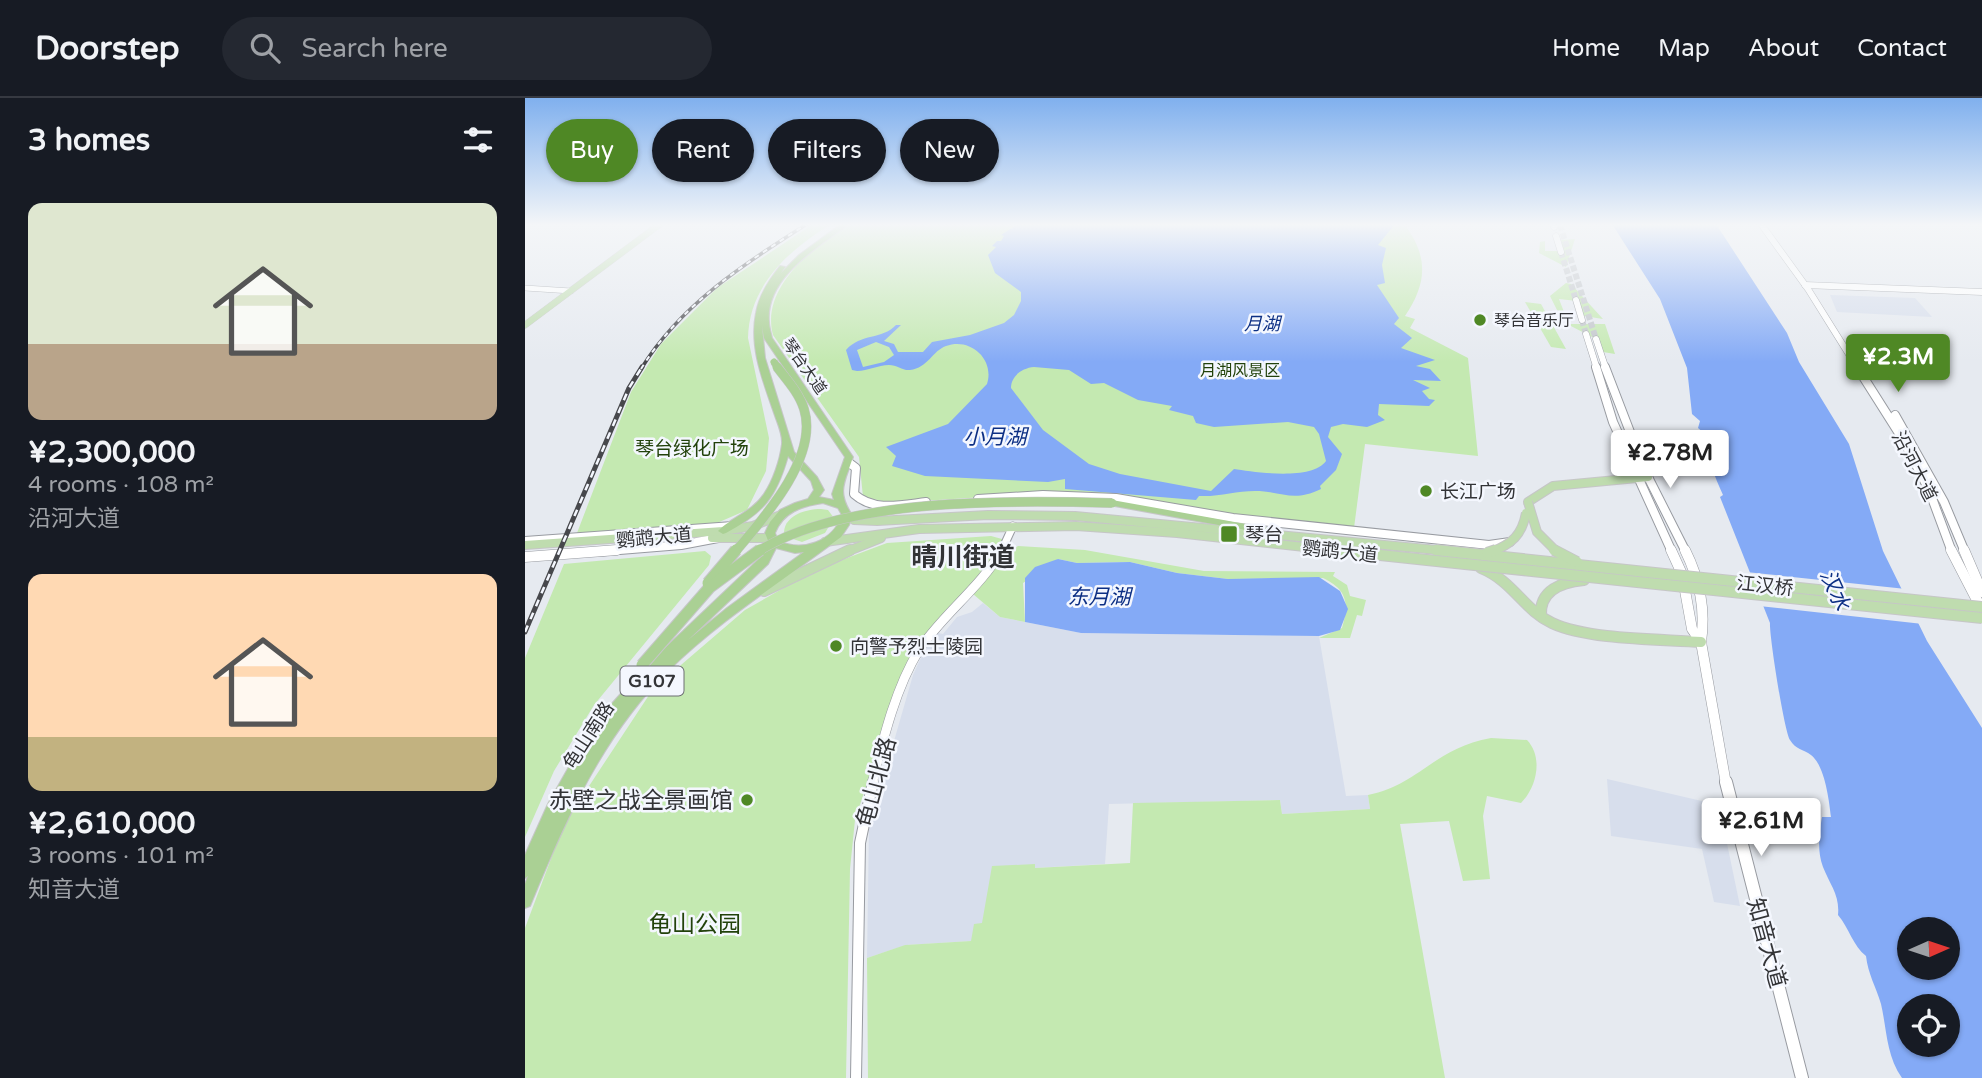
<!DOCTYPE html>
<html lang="en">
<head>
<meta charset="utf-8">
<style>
  :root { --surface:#171b24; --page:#242831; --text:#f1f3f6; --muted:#9ea1a6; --line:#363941; --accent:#4f8825 }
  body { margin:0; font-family:"Varela Round","Noto Sans SC",sans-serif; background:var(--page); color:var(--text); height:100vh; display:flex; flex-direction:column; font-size:26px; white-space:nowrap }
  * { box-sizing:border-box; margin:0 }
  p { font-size:23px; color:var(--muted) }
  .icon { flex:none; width:38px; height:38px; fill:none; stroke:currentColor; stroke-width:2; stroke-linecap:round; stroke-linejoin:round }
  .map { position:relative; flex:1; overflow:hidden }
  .panel { display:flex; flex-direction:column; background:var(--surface); width:525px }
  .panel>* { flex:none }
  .banner { position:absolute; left:21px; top:21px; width:665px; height:63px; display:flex; gap:14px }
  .needle { width:46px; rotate:87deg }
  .fabs { position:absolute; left:1372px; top:819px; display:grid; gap:14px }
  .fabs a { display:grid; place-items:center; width:63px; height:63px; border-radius:50%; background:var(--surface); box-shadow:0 2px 5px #0004; font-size:35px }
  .price { position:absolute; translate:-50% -60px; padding:0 16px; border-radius:7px; background:#fff; color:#222; font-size:23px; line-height:46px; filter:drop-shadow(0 2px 4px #0008) }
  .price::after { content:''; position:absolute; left:50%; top:42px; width:21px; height:16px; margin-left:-10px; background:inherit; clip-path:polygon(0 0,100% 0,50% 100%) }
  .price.active { background:var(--accent); color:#fff }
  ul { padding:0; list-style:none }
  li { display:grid; align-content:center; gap:14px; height:371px; padding:0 28px }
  li span { display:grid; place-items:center; height:217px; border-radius:14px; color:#555 }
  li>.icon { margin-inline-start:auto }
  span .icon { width:126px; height:126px; fill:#fffc; stroke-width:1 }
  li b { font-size:30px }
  h2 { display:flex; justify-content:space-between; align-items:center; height:84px; padding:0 28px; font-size:30px }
  .chip { padding:0 24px; border-radius:32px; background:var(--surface); box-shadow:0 2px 5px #0004; font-size:24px; line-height:63px }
  .chip.active { background:var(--accent); color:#fff }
  header { display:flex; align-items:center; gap:42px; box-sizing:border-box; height:98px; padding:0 35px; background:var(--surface); border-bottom:2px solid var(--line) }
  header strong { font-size:33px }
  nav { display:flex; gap:38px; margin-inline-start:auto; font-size:24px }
  .search { width:490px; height:63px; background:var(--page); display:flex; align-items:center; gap:18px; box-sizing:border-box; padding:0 24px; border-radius:38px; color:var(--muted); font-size:26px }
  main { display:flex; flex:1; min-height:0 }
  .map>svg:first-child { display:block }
</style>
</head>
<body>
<header>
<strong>Doorstep</strong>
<div class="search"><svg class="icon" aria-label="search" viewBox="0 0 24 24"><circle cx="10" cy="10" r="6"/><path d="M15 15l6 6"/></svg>Search here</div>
<nav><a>Home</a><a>Map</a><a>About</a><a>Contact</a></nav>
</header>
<main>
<section class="panel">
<h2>3 homes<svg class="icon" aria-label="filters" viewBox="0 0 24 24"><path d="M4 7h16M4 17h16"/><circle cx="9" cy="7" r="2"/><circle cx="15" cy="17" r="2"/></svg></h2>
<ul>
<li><span style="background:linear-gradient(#dfe7d0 65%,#b9a48a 0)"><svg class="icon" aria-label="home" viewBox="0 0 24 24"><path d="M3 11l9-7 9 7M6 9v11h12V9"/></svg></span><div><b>¥2,300,000</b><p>4 rooms · 108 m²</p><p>沿河大道</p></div></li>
<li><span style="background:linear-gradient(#ffd9b3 75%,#c2b280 0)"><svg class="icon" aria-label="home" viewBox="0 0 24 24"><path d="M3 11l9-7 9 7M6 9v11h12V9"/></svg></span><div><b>¥2,610,000</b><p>3 rooms · 101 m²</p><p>知音大道</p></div></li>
</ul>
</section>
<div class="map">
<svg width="1457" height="980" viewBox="0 0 1457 980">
  <rect width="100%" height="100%" fill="#e6eaf0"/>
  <g fill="#d7deec">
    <polygon points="1305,197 1390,200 1407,219 1312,214"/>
    <polygon points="458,505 475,519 556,535 794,538 821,698 843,697 845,711 757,716 755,702 584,706 580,766 509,770 510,766 446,843 381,847 342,860 344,730 388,577 399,553 413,535 418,536 432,519 447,514"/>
    <polygon points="1082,681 1194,707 1215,808 1189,804 1177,751 1086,738"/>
  </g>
  <g fill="#c4e9b1">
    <path d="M288 126H306C264 152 224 187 223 240L244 340 241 373 222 412 192 425 52 435 106 294 136 246 192 190Z"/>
    <path d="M325 126H879C904 158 902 186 880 218L890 221 885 230 943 260 953 358 840 346 829 430 505 396 367 405 338 399 334 359 248 237C235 189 290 147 325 126Z"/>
    <polygon points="1050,141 1041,169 1014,155 1015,144 1020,143 1020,153 1039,153 1036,142"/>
    <polygon points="1041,185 1046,186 1078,221 1059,218 1052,203 1034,201 1039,214 1032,212 1025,198"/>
    <polygon points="1000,204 1016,206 1041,251 1026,249"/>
    <polygon points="1042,226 1080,226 1090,256 1078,254 1071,241"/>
    <path d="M296 411 303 412 309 420 300 435 277 444 259 438C257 418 280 411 296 411Z"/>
    <polygon points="466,438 477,441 477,450 382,564 330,722 325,771 321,980 0,980 0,830 39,726 128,591 220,512 290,472 362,445"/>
    <path d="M493 448 560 452 679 473 810 474 808 478 822 487 825 498 841 502 837 518 832 517 825 540H794L817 530C824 506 823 492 798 480L703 481 652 475 605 464 552 465 533 461 498 485 500 524 475 519 448 496 482 455Z"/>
    <polygon points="180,453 186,458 184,467 69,607 29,673 0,739 0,560 39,466"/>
    <path d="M966 640 1002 642C1019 660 1011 690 996 705L962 698 958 718 965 781 938 783 924 723 875 726 920 980H343L342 860 380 847 446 843 449 826 457 825 467 768 510 766V770L605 765 608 705 755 702 757 716 845 711 843 697C894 687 909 650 966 640Z"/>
  </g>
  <g fill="#84aaf6" fill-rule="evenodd">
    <path d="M493 126H870L853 147 861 150 857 167 860 185 852 187 874 220 869 226 887 240 876 250 910 262 891 268 905 271 916 283 888 282 905 290 897 293 904 301 910 302 904 308 854 306 853 317 860 322 842 329 818 326 806 329 803 339 817 356 811 372 795 388 796 391C767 405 758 393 730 393 711 393 694 399 674 398L671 402 540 391V381L523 384 400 378 367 368 371 358 361 349 423 326 462 286C470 261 445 239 421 248 407 253 403 270 385 272 378 273 372 267 364 267 353 267 343 273 332 273L327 272 321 252C336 235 357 242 371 227H376L359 243 369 246 373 254H398L407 244 445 237 479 225 489 217 496 203V194L470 175 463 157 471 149 467 148 472 143H476L479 138 476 137ZM351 244 364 249 369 257 359 264 338 269 332 252ZM509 269 544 272 566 286 579 285 613 302 647 308 644 312 668 318 671 325 689 329 763 324 789 329 794 336 801 363C787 383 729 374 709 371L686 393 595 376 564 366 518 332 486 290C486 278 497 270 509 269Z"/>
    <path d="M1087 126H1191L1262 235 1274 264 1324 346 1358 453 1402 543 1457 630V980H1377C1361 957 1362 932 1356 906 1351 889 1343 876 1341 858 1328 848 1324 830 1313 817 1315 797 1305 787 1298 769 1292 753 1294 736 1297 719H1306C1304 702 1300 668 1286 657 1278 651 1271 652 1265 642 1259 632 1244 536 1245 525L1195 399 1198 397C1190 379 1180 356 1180 336L1173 330 1175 323 1167 316 1162 270 1135 201ZM1384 831H1423V870H1384ZM1384 908H1423V947H1384Z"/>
    <polygon points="533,461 552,465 605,464 652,475 703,481 794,479 815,493 823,511 815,532 794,538 556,535 500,524 500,480 510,469"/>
  </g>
  <polygon fill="#e6eaf0" points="1221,474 1381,491 1398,526 1234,508"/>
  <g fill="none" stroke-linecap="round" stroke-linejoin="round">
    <g stroke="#c2c6cb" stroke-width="6" stroke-dasharray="6 2.5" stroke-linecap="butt">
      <polyline points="1035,127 1071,241"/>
      <polyline points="1036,154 1051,202"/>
      <polyline points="1057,222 1061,236"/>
    </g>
    <g stroke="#989ba1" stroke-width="6">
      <polyline id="tertiary-far3" points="0,190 46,193"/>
    </g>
    <g stroke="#989ba1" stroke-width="9">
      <polyline id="tertiary-far2" points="476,454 488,428"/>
    </g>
    <g stroke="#989ba1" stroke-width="10">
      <path id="tertiary-far1" d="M347 686C358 642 370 591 394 552 418 516 455 490 477 452"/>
    </g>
    <g stroke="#989ba1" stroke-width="12">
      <polyline id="tertiary" points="331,980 335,745 348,684"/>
    </g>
    <g stroke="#989ba1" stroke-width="7">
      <g id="secondary-far3">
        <polyline points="1028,126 1029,129"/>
        <polyline points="1236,126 1283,191 1333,271"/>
        <polyline points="1031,138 1036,154"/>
        <polyline points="1280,187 1457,194"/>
        <polyline points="1051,202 1057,222"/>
        <polyline points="1061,236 1072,271"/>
        <polyline points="1071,241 1081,271"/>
      </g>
    </g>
    <g stroke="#989ba1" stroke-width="10">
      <g id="secondary-far2">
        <polyline points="1071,269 1088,324 1147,454"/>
        <polyline points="1080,269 1120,373 1161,454"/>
        <polyline points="1332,269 1377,340 1404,392 1427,454"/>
        <polyline points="1370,317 1419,404 1440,454"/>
        <path d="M323 364 331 370 329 396C349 414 376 407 401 404"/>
        <polyline points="453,401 518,397 591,400 708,420 964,447 985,444"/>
        <polyline points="0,443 208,428"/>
        <polyline points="70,454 156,447 193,440"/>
      </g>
    </g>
    <g stroke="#989ba1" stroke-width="11">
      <g id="secondary-far1">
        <polyline points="1146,452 1157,476 1167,531 1176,544 1201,686"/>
        <path d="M1160 452C1175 482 1181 511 1176 544"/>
        <polyline points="1426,452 1457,512"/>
        <polyline points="1439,452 1457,494"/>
        <polyline points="0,459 92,452"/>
      </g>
    </g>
    <g stroke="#989ba1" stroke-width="14">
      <polyline id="secondary" points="1201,684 1277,980"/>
    </g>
    <g stroke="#c6c6c7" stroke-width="7">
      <polyline id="primary-far2" points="0,227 135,126"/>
    </g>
    <g stroke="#c6c6c7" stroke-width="10">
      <g id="primary-far1">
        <polyline points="1003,404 1028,388 1123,379"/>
        <polyline points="322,417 329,422 352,423 463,417 550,418 902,451"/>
        <polyline points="187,440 246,440"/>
        <polyline points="300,444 394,431 551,428 652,435 825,454"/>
        <polyline points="0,447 198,433 228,428 256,417"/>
        <polyline points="321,454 356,440"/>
      </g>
    </g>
    <g stroke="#c6c6c7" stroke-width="12">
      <g id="primary">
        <polyline points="808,452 902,462"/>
        <path d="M956 470C988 483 999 512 1027 525 1063 542 1135 541 1176 544"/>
        <polyline points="239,493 325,452"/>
        <path d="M1016 518C1014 492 1037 484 1059 482"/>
      </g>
    </g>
    <g stroke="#c6c6c7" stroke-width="2">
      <g id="trunk">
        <path d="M316 126H324C294 149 240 179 244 224 244 229 246 235 247 240L328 359C320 384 311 393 327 417L324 427 316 439C258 483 196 521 144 572 77 638 40 723 5 808L0 810V786L3 778 0 780V757L23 706 45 667 83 610 118 571 235 460 244 445 240 435 245 424 255 412 270 405 283 401 289 392 286 383 263 358C251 400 239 414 201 435L198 436 193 433C207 419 227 414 239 396 248 383 255 362 257 346 258 336 252 324 249 315 238 283 224 249 231 215 234 197 244 182 255 168L260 169 256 175 274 157ZM237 228 239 240 320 359 307 396 309 402 294 399 299 392 292 379 269 354 240 260ZM298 405 313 410 317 417C308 444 278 454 253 443L250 435C258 414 277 408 298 405ZM251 450 270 455 279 454 202 510 163 542 243 466Z"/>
        <polygon points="587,402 749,431 754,434 749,437 584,407 582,405"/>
      </g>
    </g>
    <use href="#tertiary-far3" stroke="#fff" stroke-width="5"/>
    <use href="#tertiary-far2" stroke="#fff" stroke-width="7"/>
    <use href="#tertiary-far1" stroke="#fff" stroke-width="9"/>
    <use href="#tertiary" stroke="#fff" stroke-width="10"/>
    <use href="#secondary-far3" stroke="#fff" stroke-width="6"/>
    <use href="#secondary-far2" stroke="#fff" stroke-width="8"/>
    <use href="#secondary-far1" stroke="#fff" stroke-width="10"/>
    <use href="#secondary" stroke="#fff" stroke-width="12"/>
    <use href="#primary-far2" stroke="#bfdcaf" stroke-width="6"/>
    <use href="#primary-far1" stroke="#bfdcaf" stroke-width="8"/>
    <use href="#primary" stroke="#bfdcaf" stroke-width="10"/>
    <use href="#trunk" fill="#aad094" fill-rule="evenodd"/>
    <g stroke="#47484c" stroke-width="3.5">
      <path id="rail-far1" d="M116 271C155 207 220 165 282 126"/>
    </g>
    <g stroke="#47484c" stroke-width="5">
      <polyline id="rail" points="0,534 104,290 117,269"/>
    </g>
    <use href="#rail-far1" stroke="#f4f7fe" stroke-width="2" stroke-dasharray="5" stroke-linecap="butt"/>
    <use href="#rail" stroke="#f4f7fe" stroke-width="2.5" stroke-dasharray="7" stroke-linecap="butt"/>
    <g stroke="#c6c6c7" stroke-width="10" stroke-linecap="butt">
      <g id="primary-bridge-far1">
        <polyline points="1003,404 1012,434 1032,454"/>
        <polyline points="902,451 927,454"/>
        <path d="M966 454C987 446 997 437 1001 415"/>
      </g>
    </g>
    <g stroke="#c6c6c7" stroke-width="12" stroke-linecap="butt">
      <g id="primary-bridge">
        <polyline points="911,452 1457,509"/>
        <polyline points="1029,452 1052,464"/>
        <polyline points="962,455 971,452"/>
        <polyline points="902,462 1457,520"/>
      </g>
    </g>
    <g stroke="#c6c6c7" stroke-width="8" stroke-linecap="butt">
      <polyline id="trunk-bridge-far2" points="249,264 254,271"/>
    </g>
    <g stroke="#c6c6c7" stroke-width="10" stroke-linecap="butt">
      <g id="trunk-bridge-far1">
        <path d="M210 454C239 420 294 359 279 311 274 295 262 282 252 269"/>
        <path d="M232 454C319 399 486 402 587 405"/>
      </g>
    </g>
    <g stroke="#c6c6c7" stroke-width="13" stroke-linecap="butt">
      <g id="trunk-bridge">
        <polyline points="183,485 211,452"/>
        <polyline points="117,567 185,489 235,452"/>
      </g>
    </g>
    <use href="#primary-bridge-far1" stroke="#bfdcaf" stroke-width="8"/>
    <use href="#primary-bridge" stroke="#bfdcaf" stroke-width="10"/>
    <use href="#trunk-bridge-far2" stroke="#aad094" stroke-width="7"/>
    <use href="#trunk-bridge-far1" stroke="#aad094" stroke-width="9"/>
    <use href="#trunk-bridge" stroke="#aad094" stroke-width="11"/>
  </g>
  <linearGradient id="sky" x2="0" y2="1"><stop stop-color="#80b0ee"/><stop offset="0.48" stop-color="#f4f6f8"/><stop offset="1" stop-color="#f4f6f8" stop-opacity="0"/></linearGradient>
  <rect width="1457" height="264" fill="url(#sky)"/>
  <g fill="#4f8825" stroke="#f4f7fe" stroke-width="2.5">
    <circle cx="955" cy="222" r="7"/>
    <circle cx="901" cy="393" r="7"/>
    <rect x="695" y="427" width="18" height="18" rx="3.5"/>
    <circle cx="311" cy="548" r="7"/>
    <circle cx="222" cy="702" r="7"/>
  </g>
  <g text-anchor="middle" stroke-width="5" stroke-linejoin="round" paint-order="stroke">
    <g font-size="16" fill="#333437" stroke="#f4f7fe" text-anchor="start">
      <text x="969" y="228">琴台音乐厅</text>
    </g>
    <g font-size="16" fill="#333437" stroke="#f4f7fe">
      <text transform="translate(280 268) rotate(55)" y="6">琴台大道</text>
    </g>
    <g font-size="16" fill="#22420b" stroke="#f4f7fe">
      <text x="715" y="278">月湖风景区</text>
    </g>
    <g font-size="18" font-style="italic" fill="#0c2f84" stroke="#f4f7fe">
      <text x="737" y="232">月湖</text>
    </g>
    <rect fill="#f4f7fe" stroke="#6d6e73" stroke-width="2" x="95.5" y="568.5" width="63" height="29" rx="5"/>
    <g font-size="18" font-weight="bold" fill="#333437">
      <text x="127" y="589">G107</text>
    </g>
    <g font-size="19" fill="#22420b" stroke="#f4f7fe">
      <text x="167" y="357">琴台绿化广场</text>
    </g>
    <g font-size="19" fill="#333437" stroke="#f4f7fe">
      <text transform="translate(1390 368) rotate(63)" y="7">沿河大道</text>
      <text transform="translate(129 439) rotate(-5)" y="7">鹦鹉大道</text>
      <text transform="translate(815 453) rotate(6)" y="7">鹦鹉大道</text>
      <text transform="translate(1240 487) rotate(6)" y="7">江汉桥</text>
      <text transform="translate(63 637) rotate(-57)" y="7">龟山南路</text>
    </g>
    <g font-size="19" fill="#333437" stroke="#f4f7fe" text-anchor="start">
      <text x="915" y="400">长江广场</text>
      <text x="720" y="443">琴台</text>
      <text x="325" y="555">向警予烈士陵园</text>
    </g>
    <g font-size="21" font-style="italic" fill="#0c2f84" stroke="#f4f7fe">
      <text x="470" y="346">小月湖</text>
      <text transform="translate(1310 492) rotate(66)" y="7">汉水</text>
      <text x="574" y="506">东月湖</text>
    </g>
    <g font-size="23" fill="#333437" stroke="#f4f7fe">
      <text transform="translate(351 684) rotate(-75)" y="8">龟山北路</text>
      <text transform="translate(1242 845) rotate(75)" y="8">知音大道</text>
    </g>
    <g font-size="23" fill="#333437" stroke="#f4f7fe" text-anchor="end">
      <text x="208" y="710">赤壁之战全景画馆</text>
    </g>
    <g font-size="23" fill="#22420b" stroke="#f4f7fe">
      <text x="170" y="834">龟山公园</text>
    </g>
    <g font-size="26" font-weight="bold" fill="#333437" stroke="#f4f7fe">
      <text x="438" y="468">晴川街道</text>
    </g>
  </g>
</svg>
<div class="fabs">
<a><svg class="needle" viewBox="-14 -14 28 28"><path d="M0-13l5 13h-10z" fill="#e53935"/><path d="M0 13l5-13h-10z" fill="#9ea1a6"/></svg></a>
<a><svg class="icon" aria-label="locate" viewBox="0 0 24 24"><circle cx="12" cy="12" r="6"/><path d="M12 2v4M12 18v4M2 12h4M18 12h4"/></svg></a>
</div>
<b class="price active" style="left:1373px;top:296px">¥2.3M</b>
<b class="price" style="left:1145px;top:392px">¥2.78M</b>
<b class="price" style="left:1236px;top:760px">¥2.61M</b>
<div class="banner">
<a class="chip active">Buy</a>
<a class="chip">Rent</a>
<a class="chip">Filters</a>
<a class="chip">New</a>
</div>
</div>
</main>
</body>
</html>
